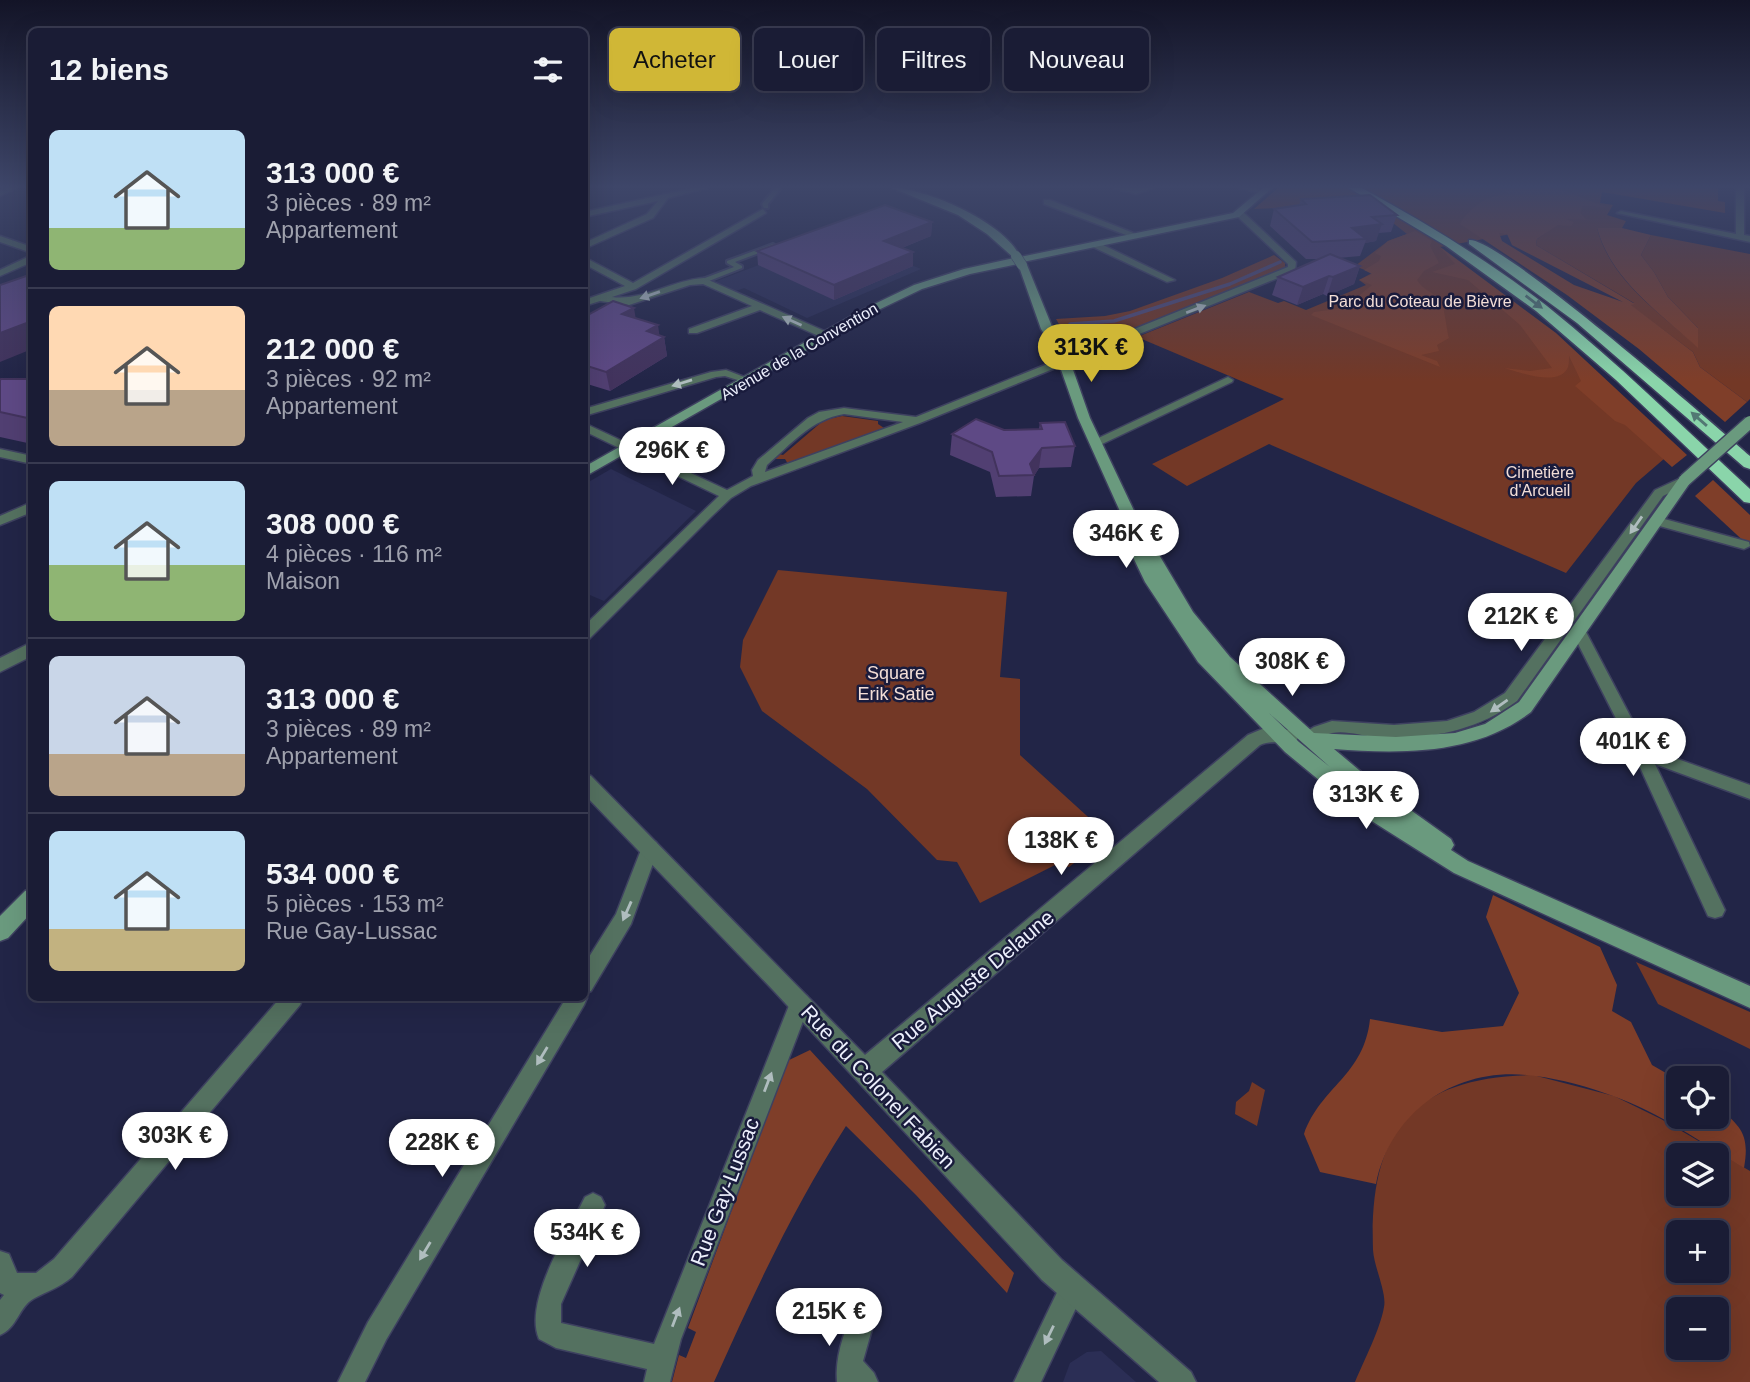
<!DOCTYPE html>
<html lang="fr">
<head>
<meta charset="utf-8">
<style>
  :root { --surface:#1a1c35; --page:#272941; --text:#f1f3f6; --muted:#9fa1ad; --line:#383a50; --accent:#d0b736 }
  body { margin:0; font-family:Helvetica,sans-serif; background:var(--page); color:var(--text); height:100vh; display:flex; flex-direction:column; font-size:26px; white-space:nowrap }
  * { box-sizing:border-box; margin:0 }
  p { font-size:23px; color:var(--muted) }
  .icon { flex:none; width:38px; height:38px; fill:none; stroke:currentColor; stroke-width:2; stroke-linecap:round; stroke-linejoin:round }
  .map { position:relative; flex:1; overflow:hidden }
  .drawer { position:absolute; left:28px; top:28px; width:560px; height:973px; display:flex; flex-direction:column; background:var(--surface); border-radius:10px; box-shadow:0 7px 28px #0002,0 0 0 2px var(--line) }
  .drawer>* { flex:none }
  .hud { position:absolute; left:609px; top:28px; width:665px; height:63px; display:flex; gap:14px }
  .controls { position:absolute; left:1666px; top:1066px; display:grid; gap:14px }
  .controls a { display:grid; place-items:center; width:63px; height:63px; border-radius:10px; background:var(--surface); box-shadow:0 7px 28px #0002,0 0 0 2px var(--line); font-size:35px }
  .price { position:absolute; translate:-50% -60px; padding:0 16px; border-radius:24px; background:#fff; color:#222; font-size:23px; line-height:46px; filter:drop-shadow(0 2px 4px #0008) }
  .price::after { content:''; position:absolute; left:50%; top:42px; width:21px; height:16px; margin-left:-10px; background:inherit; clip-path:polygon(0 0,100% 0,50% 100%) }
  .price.current { background:var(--accent); color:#111 }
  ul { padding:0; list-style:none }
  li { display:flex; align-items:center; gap:21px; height:175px; padding:0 21px }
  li+li { border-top:2px solid var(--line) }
  li span { display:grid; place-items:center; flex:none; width:196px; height:140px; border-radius:10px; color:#555 }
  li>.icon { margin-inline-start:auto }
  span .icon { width:84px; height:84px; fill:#fffc; stroke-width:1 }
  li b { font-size:30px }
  h2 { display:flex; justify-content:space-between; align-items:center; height:84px; padding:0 21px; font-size:30px }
  .pill { padding:0 24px; border-radius:10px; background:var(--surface); box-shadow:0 7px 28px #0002,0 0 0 2px var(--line); font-size:24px; line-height:63px }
  .pill.current { background:var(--accent); color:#111 }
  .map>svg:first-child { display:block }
</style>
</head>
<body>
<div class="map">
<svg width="1750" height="1382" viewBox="0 0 1750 1382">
  <rect width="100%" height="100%" fill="#222547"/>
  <g fill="#2b2e55">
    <polygon points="837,235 921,269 807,318 744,288 736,291 714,282"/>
    <polygon points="611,469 696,511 604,601 585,593 585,484"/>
    <polygon points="1101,1351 1136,1382 1063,1382 1070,1363 1087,1352"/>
  </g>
  <g fill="#733826" fill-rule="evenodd">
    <path d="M1278 188H1718V201L1725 202V213L1602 192 1600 203 1613 205 1607 215 1626 221 1622 228H1597C1610 280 1660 313 1698 347V328L1668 297 1654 272 1641 255 1651 235 1750 254V399L1747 402 1700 367 1693 352 1630 305 1634 303 1536 245 1537 239 1555 226 1440 247 1518 308 1672 452 1636 483 1566 573 1269 444 1187 486 1152 464 1284 399 1137 337 1249 292 1278 303 1284 301 1306 310 1366 285 1359 280 1372 273 1355 266 1388 241 1407 234 1383 215 1301 207 1254 209Z"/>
    <path d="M1274 255 1285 263V268L1095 344C1079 343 1064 335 1056 319L1105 316 1130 311 1222 278Z"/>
    <polygon points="842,416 878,421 878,424 884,428 788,464 785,459 774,459 779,454 783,455 824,420"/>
    <polygon points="778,570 1007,592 1000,677 1020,679 1020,755 1109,836 1069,867 1057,864 980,903 957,862 937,860 867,789 762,711 740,667 743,640"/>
    <polygon points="1636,962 1750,1012 1750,1049 1658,1004"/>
    <path d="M1533 1075 1614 1096 1661 1119 1750 1171V1382H1355C1364 1360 1380 1330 1384 1307 1387 1293 1374 1267 1373 1250 1369 1131 1412 1077 1533 1075ZM1678 1155H1717V1194H1678ZM1678 1232H1717V1270H1678ZM1678 1309H1717V1348H1678Z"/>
    <polygon points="1252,1082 1265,1090 1257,1126 1235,1114 1236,1102 1249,1091"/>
  </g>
  <g fill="#7f3e29" fill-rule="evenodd">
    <path d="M1503 188H1557L1606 207 1582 206 1581 214 1587 220 1566 219 1574 222 1571 226 1558 225 1537 239 1536 245 1635 304 1631 305 1693 352 1700 367 1747 402 1725 422 1639 349 1567 295 1460 224C1470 207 1489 193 1510 195ZM1499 233 1507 234 1512 245 1623 302 1574 285 1502 241Z"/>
    <path d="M1597 228H1622L1651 235 1641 255 1654 272 1668 297 1698 328V348C1660 313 1611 280 1597 228Z"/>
    <path d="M1415 231 1432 241 1430 246 1439 263 1424 271 1417 280C1423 290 1431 291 1439 299 1445 305 1446 328 1449 338L1437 345 1439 351 1421 355 1437 361 1440 367 1311 315 1314 312 1351 307 1350 303 1372 285 1359 280 1372 274 1364 270 1379 261 1381 256 1375 253 1388 241Z"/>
    <path d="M1439 246 1556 333 1687 455 1672 467 1625 425 1615 421 1575 386 1581 381 1569 356C1569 360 1569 364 1568 367 1560 388 1519 372 1504 368L1530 371 1552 368 1520 325 1468 280 1432 272 1455 264Z"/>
    <polygon points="1713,480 1750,515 1750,547 1695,496"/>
    <path d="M1493 895 1600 947 1617 985 1612 1011 1631 1022 1652 1065 1678 1080V1116H1717V1106C1741 1127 1750 1134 1744 1168 1702 1143 1659 1112 1613 1096 1589 1087 1561 1079 1535 1076 1459 1065 1391 1109 1376 1184L1320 1172 1304 1134C1321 1086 1364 1076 1370 1019L1442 1032 1503 1026 1519 993 1486 917Z"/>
    <path d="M810 1050 1014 1273 1007 1293 916 1195 846 1126C793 1208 754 1293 714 1382H672L679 1355 686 1358 696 1332 688 1328 787 1061Z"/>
  </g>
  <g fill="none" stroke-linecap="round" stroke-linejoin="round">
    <polyline stroke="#514c76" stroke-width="3.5" points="1070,324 1114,321 1230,284 1280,262"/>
    <g stroke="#3e4160" stroke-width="4">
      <g id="pedestrian">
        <polygon points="775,188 781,188 768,204 768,208 764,208 762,204"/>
        <polygon points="773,244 776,246 775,247 735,262 742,266 742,268 704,283 697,281 734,267 727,263 727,261"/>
      </g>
    </g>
    <g stroke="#3e4160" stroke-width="3">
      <g id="minor">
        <polygon points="6,188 16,188 0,196 0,191"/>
        <polygon points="693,188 707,188 668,198 653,218 584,249 584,243 647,214 658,201 584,217 584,212"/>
        <polygon points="1113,188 1153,188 1136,194"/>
        <polygon points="1240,188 1255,188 1268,192 1264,194"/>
        <polygon points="1736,188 1744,188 1744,235 1750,236 1750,242 1617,213 1621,211 1736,234"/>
        <polygon points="1044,200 1050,200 1141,236 1134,238 1044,204"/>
        <path d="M763 209 766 213 636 289 612 297C644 301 672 280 704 278L829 333V337H821L760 310 697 333H689V329L752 306 703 284 690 285 629 305 600 301 584 306V300L625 286 584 264V257L633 283Z"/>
        <path d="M1237 212H1243L1296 262 1295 271 920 423 751 486 731 498 711 517 589 639 584 640V626L719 496 584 431V423L727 490 753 476 752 470 758 460 808 418 819 412 844 408 916 417 1288 267V264L1237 216ZM844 414 903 422 765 472 767 465C791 444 812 419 844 414Z"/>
        <polygon points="0,236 32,247 32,253 0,242"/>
        <polygon points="1093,243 1099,243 1175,280 1167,282 1093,247"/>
        <polygon points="32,255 32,262 0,276 0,270"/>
        <polygon points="726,370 752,380 747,383 725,376 716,377 584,416 584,409 711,372"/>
        <polygon points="1228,377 1233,380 1232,382 1100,445 1096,446 1090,442"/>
        <polygon points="0,449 32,456 32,464 0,457"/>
        <path d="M1685 476 1691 480 1689 483 1663 496 1517 701C1475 732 1427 740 1376 737 1362 736 1346 730 1332 733 1321 735 1315 746 1302 742L1300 738 1302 734 1314 727 1332 721 1394 725 1447 721 1474 712 1505 693 1655 490Z"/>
        <polygon points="1657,517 1749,542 1750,546 1744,549 1652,524 1650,521"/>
        <polygon points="1579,627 1586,632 1647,748 1750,785 1750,799 1655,764 1725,910 1722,916 1715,918 1708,916 1633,752 1572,632"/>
        <polygon points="650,839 656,842 659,847 631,924 591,991 585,993 587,998 584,1005 386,1340 365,1382 338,1382 368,1322 566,998 584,998 584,965 616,914 644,842"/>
        <path d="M800 993 807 996 810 1003 681 1339 670 1382H644L647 1369 556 1348 539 1339C523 1302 568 1232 585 1197L593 1193 601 1197 605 1205 561 1304V1323L654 1344 790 1003 793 996Z"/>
        <path d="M280 998H303L300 1005 72 1277C59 1288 47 1291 33 1299 19 1307 17 1328 0 1335V1300L4 1295 0 1293V1251L9 1254 17 1273H36L54 1259Z"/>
        <polygon points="1072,1276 1081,1280 1085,1289 1041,1382 1014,1382 1063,1280"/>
        <path d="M861 1309 870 1313 874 1322 863 1361 874 1373 878 1382H837C835 1358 843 1335 852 1313Z"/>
      </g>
    </g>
    <g stroke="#3e4160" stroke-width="3">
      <g id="tertiary">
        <polygon points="32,502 32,512 0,525 0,516"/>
        <polygon points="32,642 32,656 0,672 0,658"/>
        <path d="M1267 727 1296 731 1299 736 1296 741C1284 745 1273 739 1260 745L882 1072 1062 1260 1191 1372 1196 1382H1159L1042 1280 773 990 584 794V774L591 776 865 1055 1248 735Z"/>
      </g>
    </g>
    <g stroke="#3e4160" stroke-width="3">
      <g id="secondary">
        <path d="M892 188C927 188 1007 224 1020 257L1233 213 1263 188H1272L1239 217 1023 262 1027 265 1053 329 1065 347 1090 418 1146 536 1155 548 1193 612 1230 657 1314 733 1396 737 1455 733 1485 724 1519 702 1680 477H1690L1692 480 1531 712C1475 755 1402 754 1334 749L1384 791 1451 839 1454 845 1451 850 1468 861 1750 986V1008L1454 873 1359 813 1285 752 1198 662 1145 582 1132 555V538L1078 418 1053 347 1041 329 1018 264 970 274 922 289 870 314 584 477V467L862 310 914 285 964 269 1014 258 987 234 958 215ZM1269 713 1330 767 1299 742Z"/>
        <polygon points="32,888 32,912 8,938 0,941 0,916 25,891"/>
      </g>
    </g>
    <g stroke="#3e4160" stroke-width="3">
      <g id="motorway">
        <path d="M1349 188H1362C1426 223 1489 261 1547 306 1618 363 1683 427 1750 489V503L1744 502 1616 380 1536 311 1446 246Z"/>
        <path d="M1469 240C1498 236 1715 425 1750 456V469L1744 467 1577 323 1469 244Z"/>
      </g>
    </g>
    <use href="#pedestrian" fill="#547160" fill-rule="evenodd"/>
    <use href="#minor" fill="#547160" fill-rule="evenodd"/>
    <use href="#tertiary" fill="#547160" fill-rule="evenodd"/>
    <use href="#secondary" fill="#6a9a7e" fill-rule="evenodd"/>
    <use href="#motorway" fill="#8ad5aa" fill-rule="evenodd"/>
    <g stroke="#3e4160" stroke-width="11" stroke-linecap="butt">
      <polyline id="secondary-bridge-far1" points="1016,256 1022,265"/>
    </g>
    <g stroke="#3e4160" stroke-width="15" stroke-linecap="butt">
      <polyline id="secondary-bridge" points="1685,480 1750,422"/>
    </g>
    <use href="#secondary-bridge-far1" stroke="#6a9a7e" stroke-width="10"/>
    <use href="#secondary-bridge" stroke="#6a9a7e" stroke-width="12"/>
  </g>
  <g fill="#513f72">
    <polygon points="1301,199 1397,215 1391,232 1378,233 1376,241 1365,243 1360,256 1338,258 1360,266 1354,284 1327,296 1323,294 1297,305 1272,295 1278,277 1320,259 1306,259 1270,226 1274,209 1299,205"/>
    <polygon points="932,222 931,236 902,248 913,252 913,266 834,300 758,265 757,251"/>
    <polygon points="584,317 636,318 659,335 664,337 667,356 610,391 584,383"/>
    <polygon points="32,379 32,444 0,437 0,380"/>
    <polygon points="1040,423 1075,446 1071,467 1039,468 1034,476 1031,496 996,497 990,472 950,455 952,434 1039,429"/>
  </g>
  <g fill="#42335d">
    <polygon points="932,222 931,236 884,255 884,241"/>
    <polygon points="1382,224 1376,241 1365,243 1366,239 1352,228"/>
    <polygon points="913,252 913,266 834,300 834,285"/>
    <polygon points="1360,266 1354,284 1327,296 1333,277"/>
    <polygon points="1329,276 1323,294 1297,305 1303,287"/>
    <polygon points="634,308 637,326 622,314"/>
    <polygon points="32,321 32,349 0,362 0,333"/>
    <polygon points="658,325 660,339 664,337 667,356 610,391 606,372 647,331"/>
    <polygon points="1042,448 1039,468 1034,476 1030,464"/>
  </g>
  <g fill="#5e4985" stroke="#42335d" stroke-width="2">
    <polygon points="1370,195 1397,215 1372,217 1382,224 1352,228 1366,239 1312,242 1274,209 1306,204 1301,199"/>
    <polygon points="885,205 932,222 884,241 913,252 834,285 757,251"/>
    <polygon points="1330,254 1360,266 1333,277 1329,276 1303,287 1278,277"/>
    <polygon points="32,274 32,321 0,333 0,285"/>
    <polygon points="613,301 634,308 622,314 658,325 647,331 664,337 606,372 584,365 584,317"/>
    <polygon points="1,379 32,379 32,419 0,412 0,380"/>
    <polygon points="976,419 1004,430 1042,429 1040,423 1065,422 1075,446 1042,448 1030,464 1034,475 999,476 992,452 952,434"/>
  </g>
  <defs><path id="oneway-solid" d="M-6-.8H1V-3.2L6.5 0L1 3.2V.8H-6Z" transform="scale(1.75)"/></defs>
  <g fill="#afbdbe">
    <use href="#oneway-solid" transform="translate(650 295) rotate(161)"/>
    <use href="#oneway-solid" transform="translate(1196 309) rotate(-21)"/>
    <use href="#oneway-solid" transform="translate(792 321) rotate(-156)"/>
    <use href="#oneway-solid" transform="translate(682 383) rotate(163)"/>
    <use href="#oneway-solid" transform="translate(1636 525) rotate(125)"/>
    <use href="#oneway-solid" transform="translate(1499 706) rotate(145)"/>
    <use href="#oneway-solid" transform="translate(627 911) rotate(114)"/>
    <use href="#oneway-solid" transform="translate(542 1056) rotate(121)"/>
    <use href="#oneway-solid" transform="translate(768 1082) rotate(-69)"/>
    <use href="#oneway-solid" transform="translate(425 1251) rotate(121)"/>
    <use href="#oneway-solid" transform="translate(676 1317) rotate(-69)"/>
    <use href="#oneway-solid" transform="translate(1049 1335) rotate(116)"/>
  </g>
  <g fill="#527873">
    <use href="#oneway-solid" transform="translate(1534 302) rotate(37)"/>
    <use href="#oneway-solid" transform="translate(1699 419) rotate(-139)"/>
  </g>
  <linearGradient id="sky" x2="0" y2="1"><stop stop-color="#131427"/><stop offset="0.49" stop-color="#3e4669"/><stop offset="1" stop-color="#3e4669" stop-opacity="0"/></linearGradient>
  <rect width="1750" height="381" fill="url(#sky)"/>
  <g text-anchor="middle" stroke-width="5" stroke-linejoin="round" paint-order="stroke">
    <g font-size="16" fill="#f3ded7" stroke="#191b3c">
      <text x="1420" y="307">Parc du Coteau de Bièvre</text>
      <text x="1540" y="478">Cimetière<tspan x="1540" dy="18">d'Arcueil</tspan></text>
    </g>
    <g font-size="16" fill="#eceffc" stroke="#191b3c">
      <text transform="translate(799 351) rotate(-30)" y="6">Avenue de la Convention</text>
    </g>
    <g font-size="18" fill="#f3ded7" stroke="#191b3c">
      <text x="896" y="679">Square<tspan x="896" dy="21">Erik Satie</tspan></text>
    </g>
    <g font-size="21" fill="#eceffc" stroke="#191b3c">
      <text transform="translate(973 980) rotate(-40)" y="7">Rue Auguste Delaune</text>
      <text transform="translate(878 1087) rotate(47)" y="7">Rue du Colonel Fabien</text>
      <text transform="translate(725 1192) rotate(-69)" y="7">Rue Gay-Lussac</text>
    </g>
  </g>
</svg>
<div class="controls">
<a><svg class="icon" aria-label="locate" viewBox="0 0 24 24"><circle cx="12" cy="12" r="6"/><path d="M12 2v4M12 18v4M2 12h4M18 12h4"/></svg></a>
<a><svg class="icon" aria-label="layers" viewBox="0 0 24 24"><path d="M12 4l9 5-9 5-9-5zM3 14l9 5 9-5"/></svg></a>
<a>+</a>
<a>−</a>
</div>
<b class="price current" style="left:1091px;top:384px">313K €</b>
<b class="price" style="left:672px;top:487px">296K €</b>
<b class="price" style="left:1126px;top:570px">346K €</b>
<b class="price" style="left:1521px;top:653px">212K €</b>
<b class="price" style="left:1292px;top:698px">308K €</b>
<b class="price" style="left:1633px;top:778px">401K €</b>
<b class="price" style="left:1366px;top:831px">313K €</b>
<b class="price" style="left:1061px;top:877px">138K €</b>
<b class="price" style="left:175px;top:1172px">303K €</b>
<b class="price" style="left:442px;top:1179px">228K €</b>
<b class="price" style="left:587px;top:1269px">534K €</b>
<b class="price" style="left:829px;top:1348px">215K €</b>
<div class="hud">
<a class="pill current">Acheter</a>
<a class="pill">Louer</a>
<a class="pill">Filtres</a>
<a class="pill">Nouveau</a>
</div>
<section class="drawer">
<h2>12 biens<svg class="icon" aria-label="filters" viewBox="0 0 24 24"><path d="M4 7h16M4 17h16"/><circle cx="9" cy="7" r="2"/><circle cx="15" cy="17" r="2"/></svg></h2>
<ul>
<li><span style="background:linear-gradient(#bfe0f5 70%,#8fb573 0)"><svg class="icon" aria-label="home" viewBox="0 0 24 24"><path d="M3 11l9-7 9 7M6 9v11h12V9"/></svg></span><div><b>313 000 €</b><p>3 pièces · 89 m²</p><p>Appartement</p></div></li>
<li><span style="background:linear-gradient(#ffd9b3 60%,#b9a48a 0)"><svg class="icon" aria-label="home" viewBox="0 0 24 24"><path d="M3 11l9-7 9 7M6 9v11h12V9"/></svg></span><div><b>212 000 €</b><p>3 pièces · 92 m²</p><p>Appartement</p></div></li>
<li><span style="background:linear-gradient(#bfe0f5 60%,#8fb573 0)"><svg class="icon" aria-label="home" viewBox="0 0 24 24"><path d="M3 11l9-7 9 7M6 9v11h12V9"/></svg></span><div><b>308 000 €</b><p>4 pièces · 116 m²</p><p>Maison</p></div></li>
<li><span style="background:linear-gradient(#c9d6e8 70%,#b9a48a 0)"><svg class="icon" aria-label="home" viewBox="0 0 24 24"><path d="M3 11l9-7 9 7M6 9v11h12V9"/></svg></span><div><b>313 000 €</b><p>3 pièces · 89 m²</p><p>Appartement</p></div></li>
<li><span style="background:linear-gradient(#bfe0f5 70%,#c2b280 0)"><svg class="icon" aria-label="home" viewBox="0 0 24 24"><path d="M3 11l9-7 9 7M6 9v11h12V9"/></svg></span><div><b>534 000 €</b><p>5 pièces · 153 m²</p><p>Rue Gay-Lussac</p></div></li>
</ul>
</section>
</div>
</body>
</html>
